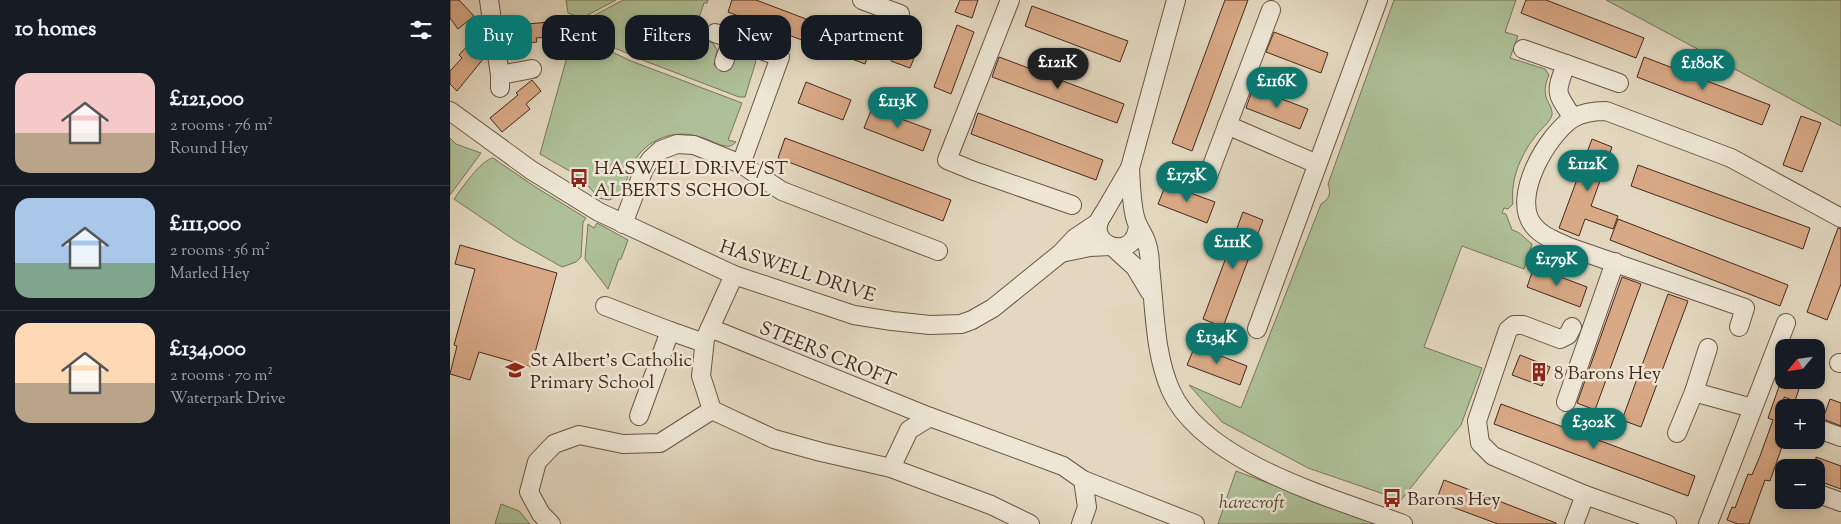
<!DOCTYPE html>
<html lang="en">
<head>
<meta charset="utf-8">
<style>
  :root { --surface:#171b24; --page:#20242c; --text:#f1f3f6; --muted:#9ea1a6; --line:#363941; --accent:#0f766e }
  body { margin:0; font-family:"Sorts Mill Goudy",serif; background:var(--page); color:var(--text); height:100vh; display:flex; flex-direction:column; font-size:19px; white-space:nowrap }
  * { box-sizing:border-box; margin:0 }
  p { font-size:16px; color:var(--muted) }
  .icon { flex:none; width:28px; height:28px; fill:none; stroke:currentColor; stroke-width:2; stroke-linecap:round; stroke-linejoin:round }
  .map { position:relative; flex:1; overflow:hidden }
  .sheet { display:flex; flex-direction:column; background:var(--surface); width:450px }
  .sheet>* { flex:none }
  .top-card { position:absolute; left:15px; top:15px; width:475px; height:45px; display:flex; gap:10px }
  .needle { width:32px; rotate:241deg }
  .buttons { position:absolute; left:1325px; top:339px; display:grid; gap:10px }
  .buttons a { display:grid; place-items:center; width:50px; height:50px; border-radius:10px; background:var(--surface); box-shadow:0 2px 8px #0003; font-size:25px }
  .price { position:absolute; translate:-50% -42px; padding:0 11px; border-radius:18px; background:var(--accent); color:#fff; font-size:16px; line-height:32px; filter:drop-shadow(0 1px 2px #0008) }
  .price::after { content:''; position:absolute; left:50%; top:30px; width:15px; height:11px; margin-left:-8px; background:inherit; clip-path:polygon(0 0,100% 0,50% 100%) }
  .price.on { background:#222; color:#fff }
  ul { padding:0; list-style:none }
  li { display:flex; align-items:center; gap:15px; height:125px; padding:0 15px }
  li+li { border-top:1px solid var(--line) }
  li span { display:grid; place-items:center; flex:none; width:140px; height:100px; border-radius:15px; color:#555 }
  li>.icon { margin-inline-start:auto }
  span .icon { width:60px; height:60px; fill:#fffc; stroke-width:1 }
  li b { font-size:21px }
  h2 { display:flex; justify-content:space-between; align-items:center; height:60px; padding:0 15px; font-size:21px }
  .chip { padding:0 18px; border-radius:15px; background:var(--surface); box-shadow:0 2px 8px #0003; font-size:18px; line-height:45px }
  .chip.on { background:var(--accent); color:#fff }
  main { display:flex; flex:1; min-height:0 }
  .map>svg:first-child { display:block }
</style>
</head>
<body>
<main>
<section class="sheet">
<h2>10 homes<svg class="icon" aria-label="filters" viewBox="0 0 24 24"><path d="M4 7h16M4 17h16"/><circle cx="9" cy="7" r="2"/><circle cx="15" cy="17" r="2"/></svg></h2>
<ul>
<li><span style="background:linear-gradient(#f6c9c9 60%,#b9a48a 0)"><svg class="icon" aria-label="home" viewBox="0 0 24 24"><path d="M3 11l9-7 9 7M6 9v11h12V9"/></svg></span><div><b>£121,000</b><p>2 rooms · 76 m²</p><p>Round Hey</p></div></li>
<li><span style="background:linear-gradient(#a9c7e8 65%,#7fa58c 0)"><svg class="icon" aria-label="home" viewBox="0 0 24 24"><path d="M3 11l9-7 9 7M6 9v11h12V9"/></svg></span><div><b>£111,000</b><p>2 rooms · 56 m²</p><p>Marled Hey</p></div></li>
<li><span style="background:linear-gradient(#ffd9b3 60%,#b9a48a 0)"><svg class="icon" aria-label="home" viewBox="0 0 24 24"><path d="M3 11l9-7 9 7M6 9v11h12V9"/></svg></span><div><b>£134,000</b><p>2 rooms · 70 m²</p><p>Waterpark Drive</p></div></li>
</ul>
</section>
<div class="map">
<svg width="1391" height="524" viewBox="0 0 1391 524">
  <rect width="100%" height="100%" fill="#e3d8bf"/>
  <filter id="stains"><feTurbulence type="fractalNoise" baseFrequency=".004" numOctaves="4"/><feColorMatrix values="0 0 0 0 .2 0 0 0 0 .09 0 0 0 0 .02 0 0 0 .5 -.17"/></filter>
  <radialGradient id="worn" r=".72"><stop offset=".6" stop-color="#630" stop-opacity="0"/><stop offset="1" stop-color="#630" stop-opacity=".3"/></radialGradient>
  <g fill="#aec097" stroke="#79745a">
    <polygon points="116,0 166,0 132,18 118,13"/>
    <path d="M173 0H258L257 3H254L247 23 260 28 262 30 258 41 263 43 267 50 264 65 276 70C284 58 293 46 306 61L295 97H289L195 61 137 36 133 32 134 21Z"/>
    <path d="M944 0H1066L1055 32 1068 36 1060 58 1095 69 1099 75C1096 82 1094 89 1096 97 1098 103 1103 109 1102 115 1100 122 1092 128 1088 133 1072 152 1060 178 1063 204L1058 209 1054 208 1052 213 1056 214 1062 230C1071 232 1075 239 1082 244L1074 269 1012 246 974 347 1032 368 1011 425 951 500 858 468 772 422 739 385 791 408 871 204C880 198 881 194 878 184Z"/>
    <polygon points="1156,0 1391,0 1391,126"/>
    <path d="M131 37 181 61 292 103 278 140 286 142C283 145 280 147 276 146 267 145 259 139 250 137 229 130 205 136 190 153 180 165 178 181 170 195L159 200 149 198 130 177 90 154 120 46Z"/>
    <polygon points="0,138 6,144 31,153 0,195"/>
    <path d="M43 158 87 188 136 218 133 222 131 257 126 262 112 267 66 241 4 199C11 189 31 160 43 158Z"/>
    <polygon points="147,223 178,240 171,259 169,259 158,289 135,259 138,224 144,228"/>
    <polygon points="786,471 928,524 768,524"/>
    <polygon points="51,504 69,511 80,524 45,524"/>
  </g>
  <g fill="#d9a986" stroke="#44281e">
    <polygon points="0,0 9,0 24,16 8,29 0,18"/>
    <polygon points="282,0 306,0 422,44 415,64 278,12"/>
    <polygon points="510,0 528,0 522,18 505,12"/>
    <polygon points="775,0 798,0 742,151 722,143"/>
    <polygon points="1076,0 1096,0 1194,38 1186,58 1071,13"/>
    <polygon points="582,6 678,41 670,62 575,26"/>
    <polygon points="110,21 111,36 86,38 87,42 58,45 56,26"/>
    <polygon points="507,25 524,32 501,94 484,87"/>
    <polygon points="824,32 878,53 871,73 816,52"/>
    <polygon points="19,44 34,58 7,91 0,84 0,71 12,58 9,55"/>
    <polygon points="447,46 466,53 460,68 441,61"/>
    <polygon points="549,57 674,104 667,123 542,77"/>
    <polygon points="1194,57 1320,105 1312,125 1187,77"/>
    <polygon points="82,80 91,91 76,104 80,109 52,132 40,118 68,95 66,93"/>
    <polygon points="356,82 401,100 393,120 348,103"/>
    <polygon points="803,88 858,109 850,129 796,108"/>
    <polygon points="422,108 481,130 473,151 414,128"/>
    <polygon points="528,113 653,160 646,180 521,134"/>
    <polygon points="1351,116 1371,123 1352,172 1333,165"/>
    <polygon points="335,138 501,200 493,221 328,158"/>
    <polygon points="1142,139 1162,147 1141,206 1168,216 1163,229 1135,219 1129,236 1109,228"/>
    <polygon points="1188,165 1360,228 1353,249 1181,186"/>
    <polygon points="716,184 765,202 757,223 708,204"/>
    <polygon points="793,212 813,220 773,327 753,319"/>
    <polygon points="1168,219 1338,285 1330,306 1160,240"/>
    <polygon points="1388,228 1391,229 1391,284 1377,320 1357,312"/>
    <polygon points="10,245 107,273 81,367 29,352 20,380 0,374 7,346 4,345 25,269 5,264"/>
    <polygon points="1084,267 1137,287 1130,307 1077,287"/>
    <polygon points="1172,277 1191,284 1145,410 1127,403"/>
    <polygon points="1218,294 1238,301 1191,427 1172,420"/>
    <polygon points="745,346 797,366 790,385 737,365"/>
    <polygon points="1070,355 1100,367 1092,386 1062,375"/>
    <polygon points="1332,378 1334,380 1352,380 1345,401 1334,397 1334,441 1320,481 1315,480 1299,524 1288,524 1277,520 1282,507 1285,508 1298,474 1302,475 1310,456 1323,420 1318,418"/>
    <polygon points="1380,399 1391,403 1391,426 1373,419"/>
    <polygon points="1051,404 1245,476 1238,496 1044,424"/>
    <polygon points="1366,457 1391,466 1391,489 1366,480"/>
    <polygon points="994,480 1106,523 1106,524 1048,524 986,501"/>
  </g>
  <g fill="none" stroke-linecap="round" stroke-linejoin="round">
    <g stroke="#6c5446" stroke-width="20">
      <g id="minor">
        <polyline points="39,0 50,75 50,88"/>
        <polyline points="412,0 450,14"/>
        <polyline points="560,0 497,160 524,171 622,205"/>
        <polyline points="265,33 282,39 274,62"/>
        <polyline points="282,39 330,57 291,164"/>
        <polyline points="1073,49 1116,64"/>
        <polyline points="50,75 82,69"/>
        <polyline points="0,111 81,170 149,212 284,275 404,315 442,321 480,325 511,324 522,320 543,308 611,253 625,238 649,222"/>
        <path d="M1123 118C1105 91 1105 94 1116 64L1169 83"/>
        <polyline points="777,125 867,164"/>
        <path d="M680 168C681 184 681 201 685 217 687 226 693 233 696 241 699 249 700 259 700 267 705 308 704 353 721 391 754 463 883 498 953 524"/>
        <polyline points="758,176 821,10"/>
        <path d="M653 214C631 244 684 265 688 226"/>
        <polyline points="652,216 680,168 726,0"/>
        <polyline points="173,224 194,169 201,159 211,150 227,144 244,145 291,164 332,191 488,251"/>
        <polyline points="663,247 685,267 700,292"/>
        <polyline points="611,253 640,247 660,246"/>
        <polyline points="284,275 255,339 251,376 262,410 324,439 371,452 441,468 541,505 580,524"/>
        <polyline points="155,306 220,331 254,343"/>
        <polyline points="1122,327 1118,335 1110,339 1073,325 1064,325 1058,330 1027,421 1030,443 1043,456 1135,495 1217,524"/>
        <path d="M1289 327 1295 308 1119 247C1107 241 1092 237 1083 225 1061 197 1097 135 1123 118 1134 112 1144 111 1156 111L1281 158 1391 218"/>
        <polyline points="260,328 480,417"/>
        <polyline points="807,329 928,0"/>
        <polyline points="1389,363 1391,363"/>
        <polyline points="1244,392 1302,408"/>
        <polyline points="1116,402 1165,262"/>
        <polyline points="189,416 220,331"/>
        <polyline points="1366,428 1391,437"/>
        <polyline points="1227,433 1244,392 1258,348"/>
        <polyline points="441,468 459,430 480,417 613,466 633,480 637,507 631,524"/>
        <polyline points="633,480 745,524"/>
        <polyline points="1366,493 1391,502"/>
        <polyline points="101,524 91,514 79,492 87,462 104,444 129,435 173,444 210,443 262,410"/>
        <polyline points="1124,524 1135,495"/>
        <polyline points="1258,524 1336,323"/>
      </g>
    </g>
    <use href="#minor" stroke="#ede6d5" stroke-width="18"/>
  </g>
  <defs>
    <g id="bus-bare" transform="scale(1.5)"><path d="M-5-6H5V4H4V6H2V4H-2V6H-4V4H-5ZM-3.5-4V0h7V-4ZM-3.5 1.2v1.5H-2V1.2ZM2 1.2v1.5H3.5V1.2Z" fill="#8f2418" stroke="#ede6d5" stroke-width="2.5" paint-order="stroke"/></g>
    <g id="school-bare" transform="scale(1.5)"><path d="M0-5L7-2L0 1L-7-2ZM-4 1L0 2.5L4 1V4Q0 6-4 4Z" fill="#8f2418" stroke="#ede6d5" stroke-width="2.5" paint-order="stroke"/></g>
    <g id="building-bare" transform="scale(1.5)"><path d="M-4-6H4V6H1V3H-1V6H-4ZM-2.5-4.3h1.7v1.8h-1.7ZM.8-4.3h1.7v1.8H.8ZM-2.5-1h1.7V.8h-1.7ZM.8-1h1.7V.8H.8Z" fill="#8f2418" stroke="#ede6d5" stroke-width="2.5" paint-order="stroke"/></g>
  </defs>
  <g fill-rule="evenodd">
    <use href="#bus-bare" x="129" y="178"/>
    <use href="#school-bare" x="65" y="370"/>
    <use href="#building-bare" x="1089" y="372"/>
    <use href="#bus-bare" x="942" y="498"/>
  </g>
  <g text-anchor="middle" stroke-width="5" stroke-linejoin="round" paint-order="stroke">
    <g font-size="19" fill="#44281e" stroke="#ede6d5" text-anchor="start">
      <text x="144" y="174">HASWELL DRIVE/ST<tspan x="144" dy="22">ALBERTS SCHOOL</tspan></text>
      <text x="80" y="366">St Albert's Catholic<tspan x="80" dy="22">Primary School</tspan></text>
      <text x="1104" y="379">8 Barons Hey</text>
      <text x="957" y="505">Barons Hey</text>
    </g>
    <g font-size="19" fill="#44281e" stroke="#ede6d5">
      <text transform="translate(348 270) rotate(18)" y="7">HASWELL DRIVE</text>
      <text transform="translate(378 353) rotate(22)" y="7">STEERS CROFT</text>
    </g>
    <g font-size="19" font-style="italic" fill="#594636" stroke="#ede6d5">
      <text x="802" y="508">harecroft</text>
    </g>
  </g>
  <rect width="100%" height="100%" filter="url(#stains)"/>
  <rect width="100%" height="100%" fill="url(#worn)"/>
</svg>
<div class="buttons">
<a><svg class="needle" viewBox="-14 -14 28 28"><path d="M0-13l5 13h-10z" fill="#e53935"/><path d="M0 13l5-13h-10z" fill="#9ea1a6"/></svg></a>
<a>+</a>
<a>−</a>
</div>
<b class="price on" style="left:608px;top:90px">£121K</b>
<b class="price" style="left:1253px;top:91px">£180K</b>
<b class="price" style="left:827px;top:109px">£116K</b>
<b class="price" style="left:448px;top:129px">£113K</b>
<b class="price" style="left:1138px;top:192px">£112K</b>
<b class="price" style="left:737px;top:203px">£175K</b>
<b class="price" style="left:783px;top:270px">£111K</b>
<b class="price" style="left:1107px;top:287px">£179K</b>
<b class="price" style="left:767px;top:365px">£134K</b>
<b class="price" style="left:1144px;top:450px">£302K</b>
<div class="top-card">
<a class="chip on">Buy</a>
<a class="chip">Rent</a>
<a class="chip">Filters</a>
<a class="chip">New</a>
<a class="chip">Apartment</a>
</div>
</div>
</main>
</body>
</html>
